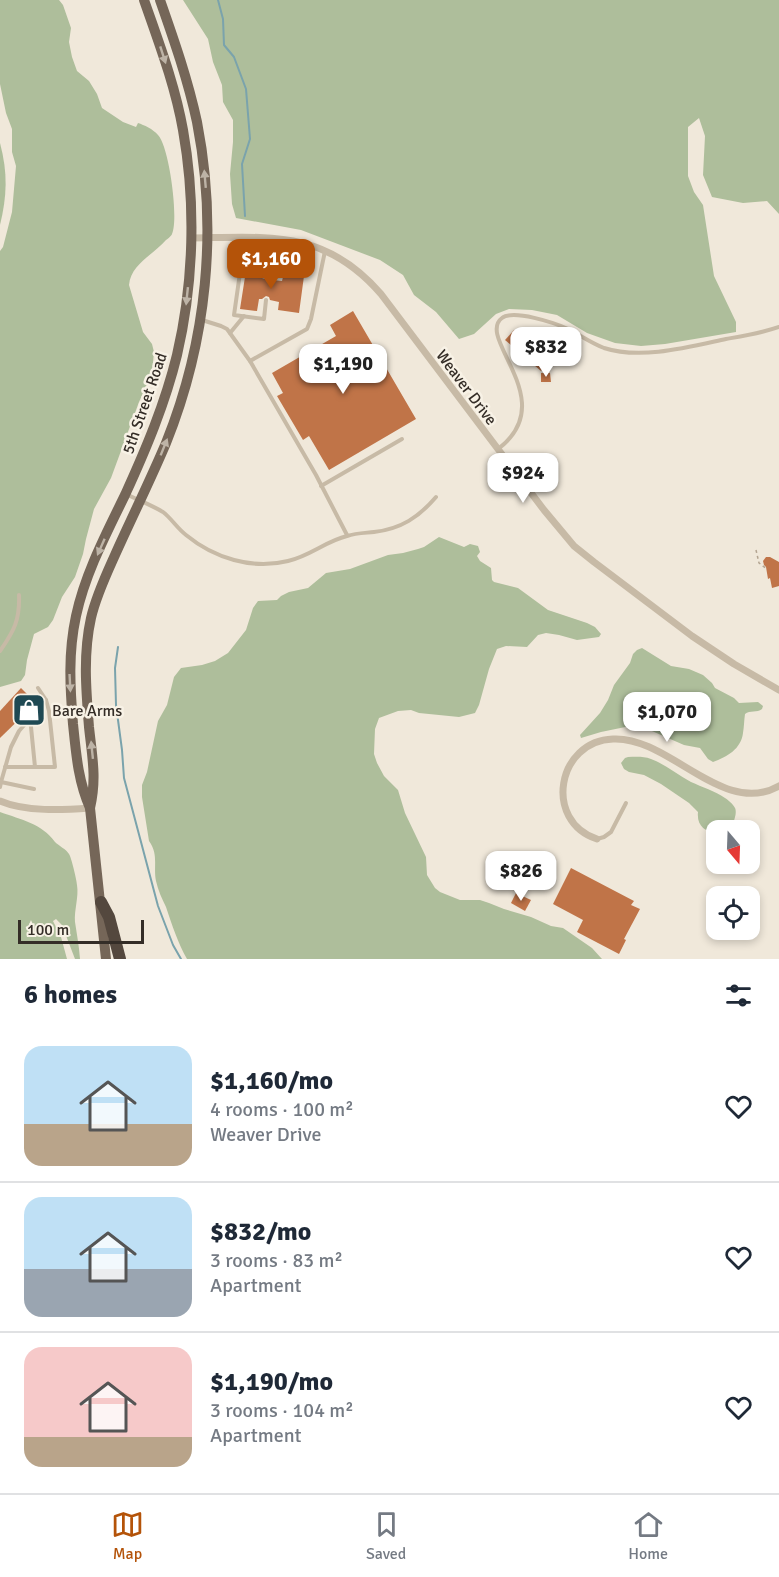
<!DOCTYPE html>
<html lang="en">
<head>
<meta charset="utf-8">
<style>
  :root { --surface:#fff; --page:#f2f2f3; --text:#1f2937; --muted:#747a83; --line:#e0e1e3; --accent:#b45309 }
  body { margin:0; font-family:Signika,sans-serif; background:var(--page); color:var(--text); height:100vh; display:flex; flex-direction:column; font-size:22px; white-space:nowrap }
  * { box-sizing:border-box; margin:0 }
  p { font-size:20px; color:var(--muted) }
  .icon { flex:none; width:33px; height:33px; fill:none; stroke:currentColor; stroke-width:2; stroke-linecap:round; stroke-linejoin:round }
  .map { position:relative; height:959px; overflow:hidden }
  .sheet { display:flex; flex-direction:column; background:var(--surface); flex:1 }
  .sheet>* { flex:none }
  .needle { width:39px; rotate:161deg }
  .tools { position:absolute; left:706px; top:820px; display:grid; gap:12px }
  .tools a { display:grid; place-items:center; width:54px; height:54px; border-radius:12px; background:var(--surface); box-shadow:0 3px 9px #0003; font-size:30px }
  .scale { position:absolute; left:18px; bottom:15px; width:126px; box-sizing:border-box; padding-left:6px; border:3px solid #342d27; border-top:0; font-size:16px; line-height:21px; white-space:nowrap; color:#342d27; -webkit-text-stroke:4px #f8f2e6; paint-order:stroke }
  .price { position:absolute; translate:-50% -51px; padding:0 14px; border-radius:12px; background:#fff; color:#222; font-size:20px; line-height:39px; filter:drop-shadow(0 2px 3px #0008) }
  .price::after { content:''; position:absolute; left:50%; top:36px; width:18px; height:14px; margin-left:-9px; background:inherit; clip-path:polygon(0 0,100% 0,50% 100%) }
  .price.active { background:var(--accent); color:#fff }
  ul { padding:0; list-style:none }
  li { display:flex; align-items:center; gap:18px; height:150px; padding:0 24px }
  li+li { border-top:2px solid var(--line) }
  li span { display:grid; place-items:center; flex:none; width:168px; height:120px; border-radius:18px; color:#555 }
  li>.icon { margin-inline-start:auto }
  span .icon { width:72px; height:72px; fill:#fffc; stroke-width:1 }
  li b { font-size:26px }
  h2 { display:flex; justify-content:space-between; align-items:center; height:72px; padding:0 24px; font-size:26px }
  .menu { display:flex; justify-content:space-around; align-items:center; height:84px; border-top:2px solid var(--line); background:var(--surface); font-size:16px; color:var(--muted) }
  .menu a { display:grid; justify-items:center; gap:3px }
  .menu .active { color:var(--accent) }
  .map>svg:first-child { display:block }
</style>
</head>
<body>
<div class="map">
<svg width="779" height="959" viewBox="0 0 779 959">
  <rect width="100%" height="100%" fill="#f0e8da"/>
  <g fill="#aebe9b">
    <path d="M0 0H59L63 5 71 28 69 42 72 57 77 71 89 81 97 94 102 108 123 122 136 127 138 123C144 125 153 129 158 135 169 146 179 219 172 234 172 235 168 239 166 240 153 255 131 264 129 285L143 332 152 344 154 352 152 373 139 402 111 478 94 509 86 539 83 554 75 577 62 597 53 620 48 627 34 634 27 660 25 675 21 681 0 687V251L3 247 12 212 16 166 12 152V129L6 113 0 84Z"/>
    <polygon points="183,0 779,0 779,214 767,201 743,203 712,197 703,175 705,136 699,118 688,127 688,176 694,192 703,205 714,276 736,322 736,332 665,344 641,346 615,343 587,333 557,315 532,310 509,309 496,314 474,334 459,339 436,312 414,295 403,275 380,260 301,230 236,218 232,204 230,174 233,142 233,120 223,102 222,85 213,62 208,39"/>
    <path d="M0 143C8 173 7 196 0 225Z"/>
    <path d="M439 537 464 547 470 544 478 546 480 552 477 556 480 561 491 568 492 580 494 582 518 588 548 610 587 623 595 627 601 634 599 637 577 640 559 635 546 633 538 635 527 647 506 646 497 649 489 669 479 705 475 713 459 717 419 713 411 710 398 711 379 718 375 729 374 754 377 763 384 776 398 790 405 813 426 857 427 875 435 888 440 892 460 900H480L489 903 504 909 531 917 551 926 563 928 592 948 602 959H187C178 943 172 925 166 907 162 899 158 890 156 881 153 866 159 855 149 841L142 797V785L147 772 158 721 167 705 174 677 181 668 202 665 215 661 228 653 246 630 253 608 258 601 277 600 281 596 289 592 308 588 326 573 350 569 388 555 403 553 418 549 424 547Z"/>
    <path d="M642 648 671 666 689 669 703 675 712 683 715 688 734 698 739 703 758 702 763 706 762 709C757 713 750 710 745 714 744 721 744 727 743 733 741 749 727 757 713 762L708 759 700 748 684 745 645 728 635 725 601 732 581 738 580 735 600 713 608 700 614 685 630 663 633 654 637 650Z"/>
    <path d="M628 757C635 757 643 756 651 759 665 764 678 775 691 782 702 787 715 791 725 798 728 800 733 804 735 808 736 810 736 814 735 817 732 837 695 839 698 812L689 803 661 784 644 775 629 772 624 769 621 763 625 758Z"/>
    <path d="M0 812C22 820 41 823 55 842 59 846 66 849 69 854 71 856 77 881 77 885 79 897 74 910 75 922 77 935 79 946 80 959H75L62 925 56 919 53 921 61 937 67 959H0Z"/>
  </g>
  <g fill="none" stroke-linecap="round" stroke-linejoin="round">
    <g stroke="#7aa3ac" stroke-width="2">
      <polyline points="218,0 223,19 224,45 234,57 246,89 250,139 242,164 245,216"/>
      <polyline points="118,647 115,668 116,705 122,750 124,778 158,906 173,945 181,959"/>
    </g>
  </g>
  <g fill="#c07448">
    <polygon points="247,264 264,266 262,278 265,279 268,283 271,283 273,280 282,281 284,273 304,276 299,313 278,310 279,302 270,300 269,297 266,296 262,299 259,299 257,311 240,309"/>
    <polygon points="353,311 416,419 329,470 309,436 303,440 277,396 283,393 272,373 336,336 330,325"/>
    <polygon points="514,330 550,360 541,371 505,340"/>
    <polygon points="541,373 550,373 551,382 541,382"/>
    <polygon points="766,557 770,557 779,562 779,586 772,588 770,578 768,579 766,567 764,565 763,561"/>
    <polygon points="21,688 36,703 0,738 0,711"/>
    <polygon points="571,868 634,901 631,905 640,909 624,939 626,940 619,954 577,932 583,920 553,904"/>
    <polygon points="516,893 531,900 525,911 511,903"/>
  </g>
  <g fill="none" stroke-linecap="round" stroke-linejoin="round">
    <polyline stroke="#b3a491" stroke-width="1.5" stroke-dasharray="3 3" stroke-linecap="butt" points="756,550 759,563 767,569"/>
    <g stroke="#c7baa6" stroke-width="4">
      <polyline points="266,262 269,239"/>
      <polyline points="266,300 264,319 234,315 242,259 272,263 269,279"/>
      <polyline points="202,320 221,326 227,329 250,361 316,475 347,535"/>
      <polyline points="230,333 244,316"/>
      <polyline points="250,361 307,329 311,319 325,251"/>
      <path d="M498 449C562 401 475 338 502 318 513 309 555 323 568 329 580 335 591 343 604 348 641 360 689 347 726 339 743 336 762 333 779 327"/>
      <polyline points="321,486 402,439"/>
      <path d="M126 494C138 500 151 505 163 512 171 518 177 528 186 535 214 558 252 570 288 561 310 556 326 541 347 536 356 533 365 533 374 532 401 529 419 517 436 497"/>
      <path d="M0 651C14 631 20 620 19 595"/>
      <polyline points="30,717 35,767"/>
      <polyline points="5,767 55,767 49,711 46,700 38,688"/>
      <polyline points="1,782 11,747 19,731 46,700"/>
      <polyline points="0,787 1,782 34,789"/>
      <polyline points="597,839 604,837 611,832 626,803"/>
    </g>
    <g stroke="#c7baa6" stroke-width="7">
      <path d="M191 238C269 237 325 229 381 294L544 510 574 546 594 562 692 636 734 664 779 690"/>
      <path d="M0 801C25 812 63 810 90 808"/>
      <path d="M597 839C543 821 557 741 613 739 669 736 723 818 779 786"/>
    </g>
    <g stroke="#756658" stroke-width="10">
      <path d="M90 808C97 778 92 756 89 727 86 690 83 654 91 618 96 596 106 575 115 555 132 517 150 481 166 443 207 341 218 230 197 122 188 80 174 40 160 0"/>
      <path d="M106 959 90 808C78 781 76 753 73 724 70 687 68 653 76 616 85 574 106 534 125 495 146 449 165 404 177 355 194 282 196 203 183 130 175 85 159 43 144 0"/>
    </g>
    <polyline stroke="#54483e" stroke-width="12" points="101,902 109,917 120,959"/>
  </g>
  <defs><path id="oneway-solid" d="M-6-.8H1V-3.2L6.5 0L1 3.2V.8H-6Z" transform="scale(1.5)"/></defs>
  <g fill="#bdb3a6">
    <use href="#oneway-solid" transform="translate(163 55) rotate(72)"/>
    <use href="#oneway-solid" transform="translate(205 179) rotate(-95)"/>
    <use href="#oneway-solid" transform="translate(187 296) rotate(96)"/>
    <use href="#oneway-solid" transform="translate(164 447) rotate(-68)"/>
    <use href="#oneway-solid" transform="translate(101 547) rotate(114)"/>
    <use href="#oneway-solid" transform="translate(70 683) rotate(87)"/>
    <use href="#oneway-solid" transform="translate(92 750) rotate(-96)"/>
  </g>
  <defs>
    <g id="shop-square" transform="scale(1.725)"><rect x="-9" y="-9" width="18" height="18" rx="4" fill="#1f4953" stroke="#f8f2e6"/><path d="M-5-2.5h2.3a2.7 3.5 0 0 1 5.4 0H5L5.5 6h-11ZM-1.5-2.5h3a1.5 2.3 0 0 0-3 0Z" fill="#fff"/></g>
  </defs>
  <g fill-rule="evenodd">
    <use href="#shop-square" x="29" y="710"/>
  </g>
  <g text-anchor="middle" stroke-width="5" stroke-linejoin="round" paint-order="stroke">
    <g font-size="16" fill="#342d27" stroke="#f8f2e6">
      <text transform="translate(467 387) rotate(53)" y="6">Weaver Drive</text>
      <text transform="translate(144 403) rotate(-71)" y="6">5th Street Road</text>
    </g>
    <g font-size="16" fill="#342d27" stroke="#f8f2e6" text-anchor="start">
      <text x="52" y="716">Bare Arms</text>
    </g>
  </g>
</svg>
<div class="tools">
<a><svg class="needle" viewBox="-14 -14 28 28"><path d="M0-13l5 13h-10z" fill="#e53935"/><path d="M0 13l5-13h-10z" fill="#747a83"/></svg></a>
<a><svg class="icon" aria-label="locate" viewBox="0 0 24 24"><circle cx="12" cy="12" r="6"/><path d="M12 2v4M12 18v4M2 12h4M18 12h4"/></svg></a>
</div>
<div class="scale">100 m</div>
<b class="price active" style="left:271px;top:290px">$1,160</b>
<b class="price" style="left:546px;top:378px">$832</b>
<b class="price" style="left:343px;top:395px">$1,190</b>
<b class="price" style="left:523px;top:504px">$924</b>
<b class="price" style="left:667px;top:743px">$1,070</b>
<b class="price" style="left:521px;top:902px">$826</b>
</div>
<section class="sheet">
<h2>6 homes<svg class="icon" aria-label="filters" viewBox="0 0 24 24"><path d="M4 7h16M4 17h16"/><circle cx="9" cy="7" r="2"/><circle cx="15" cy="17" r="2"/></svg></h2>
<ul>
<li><span style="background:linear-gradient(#bfe0f5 65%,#b9a48a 0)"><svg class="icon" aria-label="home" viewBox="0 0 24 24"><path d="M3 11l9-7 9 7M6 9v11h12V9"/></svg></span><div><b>$1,160/mo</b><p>4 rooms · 100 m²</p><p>Weaver Drive</p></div><svg class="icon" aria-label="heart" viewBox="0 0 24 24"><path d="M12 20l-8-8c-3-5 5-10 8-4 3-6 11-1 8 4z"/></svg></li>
<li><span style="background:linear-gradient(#bfe0f5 60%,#9aa5b1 0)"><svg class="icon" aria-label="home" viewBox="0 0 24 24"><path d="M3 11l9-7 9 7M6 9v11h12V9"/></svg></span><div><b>$832/mo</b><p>3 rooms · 83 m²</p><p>Apartment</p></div><svg class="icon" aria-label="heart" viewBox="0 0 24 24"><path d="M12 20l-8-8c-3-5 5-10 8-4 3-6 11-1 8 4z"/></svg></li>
<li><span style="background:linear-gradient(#f6c9c9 75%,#b9a48a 0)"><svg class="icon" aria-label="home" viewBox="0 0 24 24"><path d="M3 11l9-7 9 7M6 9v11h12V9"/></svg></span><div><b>$1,190/mo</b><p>3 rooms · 104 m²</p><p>Apartment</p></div><svg class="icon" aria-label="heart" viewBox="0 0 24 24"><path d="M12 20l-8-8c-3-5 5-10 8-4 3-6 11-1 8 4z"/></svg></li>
</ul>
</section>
<nav class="menu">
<a class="active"><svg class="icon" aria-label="map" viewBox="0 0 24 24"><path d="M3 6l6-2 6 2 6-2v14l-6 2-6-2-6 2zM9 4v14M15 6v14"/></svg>Map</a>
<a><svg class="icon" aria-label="saved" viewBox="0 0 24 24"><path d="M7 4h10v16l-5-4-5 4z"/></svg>Saved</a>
<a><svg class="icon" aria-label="home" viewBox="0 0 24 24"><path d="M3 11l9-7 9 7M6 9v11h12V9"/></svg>Home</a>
</nav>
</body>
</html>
